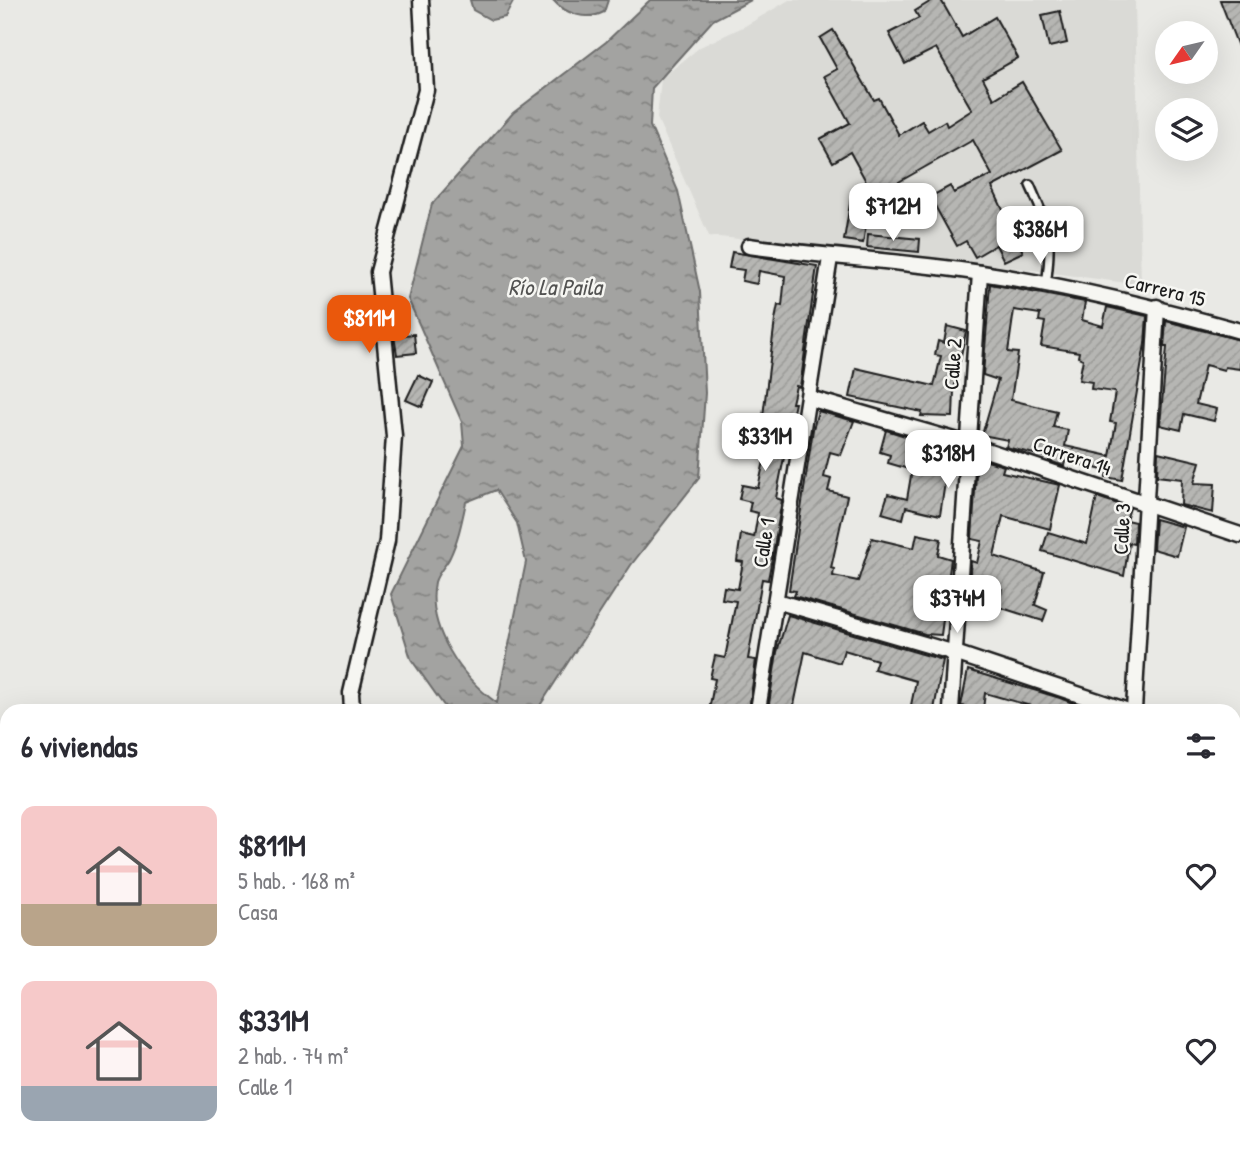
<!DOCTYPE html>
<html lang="es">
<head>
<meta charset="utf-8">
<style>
  :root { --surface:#fff; --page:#f2f2f3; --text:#2b2b33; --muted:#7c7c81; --accent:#ea580c }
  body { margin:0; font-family:"Patrick Hand",sans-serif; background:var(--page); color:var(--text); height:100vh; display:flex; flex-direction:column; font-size:26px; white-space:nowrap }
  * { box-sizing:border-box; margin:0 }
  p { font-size:23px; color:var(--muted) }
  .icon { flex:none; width:38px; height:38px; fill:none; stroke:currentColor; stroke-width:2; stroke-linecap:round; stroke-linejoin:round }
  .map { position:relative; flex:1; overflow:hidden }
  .details { position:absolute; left:0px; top:704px; width:1241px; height:450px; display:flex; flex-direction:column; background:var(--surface); border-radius:21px 21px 0 0; box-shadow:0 7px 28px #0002 }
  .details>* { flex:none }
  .needle { width:46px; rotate:236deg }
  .tools { position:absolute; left:1155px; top:21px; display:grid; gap:14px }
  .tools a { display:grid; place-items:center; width:63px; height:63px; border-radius:50%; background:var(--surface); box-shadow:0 7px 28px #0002; font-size:35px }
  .price { position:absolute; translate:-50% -60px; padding:0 16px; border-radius:14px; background:#fff; color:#222; font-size:23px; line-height:46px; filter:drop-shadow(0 2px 4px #0008) }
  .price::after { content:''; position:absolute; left:50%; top:42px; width:21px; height:16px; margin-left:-10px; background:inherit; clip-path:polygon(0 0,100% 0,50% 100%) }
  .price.selected { background:var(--accent); color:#fff }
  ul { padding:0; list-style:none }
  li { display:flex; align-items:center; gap:21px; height:175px; padding:0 21px }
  li span { display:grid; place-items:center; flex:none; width:196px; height:140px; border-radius:14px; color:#555 }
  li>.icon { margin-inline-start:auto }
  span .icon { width:84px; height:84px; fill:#fffc; stroke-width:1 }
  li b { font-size:30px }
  h2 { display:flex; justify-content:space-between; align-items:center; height:84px; padding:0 21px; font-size:30px }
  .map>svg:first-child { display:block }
</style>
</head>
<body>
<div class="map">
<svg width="1240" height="1153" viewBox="0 0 1240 1153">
  <defs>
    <pattern id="water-ripples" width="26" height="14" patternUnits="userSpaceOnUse" patternTransform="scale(1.75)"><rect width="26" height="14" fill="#a3a3a1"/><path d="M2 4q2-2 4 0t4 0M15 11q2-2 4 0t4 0" fill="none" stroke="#848482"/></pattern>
    <pattern id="building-hatch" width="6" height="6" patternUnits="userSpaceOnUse" patternTransform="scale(1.75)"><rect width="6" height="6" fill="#b6b6b3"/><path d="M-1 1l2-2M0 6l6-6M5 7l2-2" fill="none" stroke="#9c9c99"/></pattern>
  </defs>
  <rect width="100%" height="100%" fill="#e9e9e5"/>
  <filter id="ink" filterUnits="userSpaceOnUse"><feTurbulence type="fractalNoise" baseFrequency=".0143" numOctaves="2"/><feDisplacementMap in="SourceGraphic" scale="14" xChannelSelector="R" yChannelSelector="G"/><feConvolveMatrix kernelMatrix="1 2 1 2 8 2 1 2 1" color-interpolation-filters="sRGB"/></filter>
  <g filter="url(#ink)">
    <polygon fill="#dadad6" points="789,0 1135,0 1141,285 996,265 709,236 657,118 661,79 700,47 745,26"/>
    <g fill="url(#water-ripples)" stroke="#6d6d6c" stroke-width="2" fill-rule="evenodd">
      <polygon points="470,0 514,0 505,17 491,20 473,10"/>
      <path d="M553 0H608L604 12C587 21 565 14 553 0Z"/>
      <path d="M650 0H751L713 20 652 88 650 126 678 191 700 292 705 393 699 478 631 565 537 710H447L411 659 391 594 464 446 462 422 408 299 432 204 513 113 606 42ZM496 490 517 523 526 562 497 703C462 678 426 628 435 582 437 574 445 566 449 559 458 541 462 521 466 502Z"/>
      <polygon points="499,1146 563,1146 559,1153 497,1153"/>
    </g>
    <g fill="url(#building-hatch)" stroke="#1c1c1c" stroke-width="2" fill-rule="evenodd">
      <polygon points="933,0 941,0 962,37 995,17 1018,58 983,78 994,99 1022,82 1062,150 992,187 1023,252 1004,261 996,245 975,257 966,241 957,246 930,197 950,186 954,193 992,175 973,140 874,196 850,152 833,162 820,139 850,123 824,76 837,69 820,38 833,30 874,100 879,98 899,135 922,121 928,131 945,121 947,126 972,110 936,48 905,64 889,33 919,18 915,11"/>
      <polygon points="1220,0 1240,0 1240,49 1239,49"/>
      <polygon points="1060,11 1067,43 1049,47 1042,15"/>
      <polygon points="851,198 870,201 863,243 844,240"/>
      <polygon points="868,234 920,239 919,252 867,247"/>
      <polygon points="732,252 817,266 800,387 796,386 792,403 795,403 793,412 776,498 782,500 773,553 768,580 762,579 748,659 756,660 749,710 709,710 715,679 710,678 715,656 725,658 736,601 722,599 724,587 738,589 743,562 737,561 741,534 754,537 758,513 749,511 751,502 739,499 742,485 758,488 764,461 770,433 766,432 769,417 763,416 775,320 778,305 782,306 785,276 759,271 757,284 742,281 744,270 729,268"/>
      <path d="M990 284 1085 302 1082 320 1103 326 1107 307 1147 316 1145 344 1122 480 1106 477 1107 471 1065 461 1064 466 1049 461 1050 458 1006 447 1008 440 982 435 998 380 983 375ZM1014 310 1040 314 1039 321 1045 322 1041 346 1079 352 1078 357 1083 359 1079 380 1092 382 1091 389 1115 392 1110 422 1116 423 1110 456 1065 446 1068 430 1053 427 1057 411 1011 400 1018 353 1008 352Z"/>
      <polygon points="1166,321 1240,340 1240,369 1225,367 1224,370 1205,365 1196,404 1217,409 1214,421 1184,414 1181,430 1160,425 1167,347 1164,347"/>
      <polygon points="947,326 966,331 954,390 953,417 921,416 922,412 850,397 856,368 934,386 941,356 935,355 938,341 944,343"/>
      <polygon points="414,334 416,353 397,355 394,336"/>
      <polygon points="418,375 433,382 422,407 406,400"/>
      <polygon points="818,411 854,421 841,455 830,452 824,477 831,479 828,491 847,496 831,568 834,569 833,576 858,581 872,538 914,548 917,534 941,539 938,555 951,559 941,635 925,634 794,596 796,591 789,590 813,429"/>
      <polygon points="886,430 950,450 940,515 906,507 903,519 882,513 888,494 907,499 912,470 888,463 890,455 880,452"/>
      <polygon points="1158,452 1200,462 1194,483 1215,484 1213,513 1181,505 1182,479 1157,476"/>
      <polygon points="977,458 1004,466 1002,472 1060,485 1050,529 1003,516 994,556 1044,572 1035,605 1047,610 1043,621 999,607 1002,589 969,583 971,561 977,563 982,541 972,539"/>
      <polygon points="1097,497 1130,508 1126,520 1135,522 1134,544 1129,543 1124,576 1042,551 1048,532 1087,544"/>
      <polygon points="1155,519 1184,527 1177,556 1153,549"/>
      <polygon points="788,615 943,660 934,710 910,710 916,681 874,669 877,660 844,650 840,663 805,652 793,710 768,710 777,652"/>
      <polygon points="968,670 1060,698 1090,710 1045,710 985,693 983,709 961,706"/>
    </g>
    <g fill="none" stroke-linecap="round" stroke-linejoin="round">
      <g stroke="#1c1c1c" stroke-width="12">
        <path id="lane" d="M1030 185C1049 229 1053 235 1046 285"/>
      </g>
      <g stroke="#1c1c1c" stroke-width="19">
        <g id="street">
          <path d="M749 246C826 257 904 261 981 273 1069 286 1155 307 1240 331"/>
          <polyline points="809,398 968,444 1240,535"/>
          <polyline points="776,601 955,653 1125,710"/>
          <polyline points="352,710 351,693 387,541 394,436 378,272 426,90 421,0"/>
          <polyline points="758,710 830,258"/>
          <polyline points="951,710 980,273"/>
          <polyline points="1134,710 1157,307"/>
          <polyline points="1234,744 1240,746"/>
          <polyline points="1234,962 1240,964"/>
          <polyline points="1140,1146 1161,1153"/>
          <polyline points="698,1153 699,1146"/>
          <polyline points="913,1153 914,1146"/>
          <polyline points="1110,1153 1111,1146"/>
        </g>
      </g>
      <g stroke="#1c1c1c" stroke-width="28">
        <g id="primary">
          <polyline points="536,1146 554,1153"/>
          <polyline points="0,1153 40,1146"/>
        </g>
      </g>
      <use href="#lane" stroke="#f6f6f2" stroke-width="7"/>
      <use href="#street" stroke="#f6f6f2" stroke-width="14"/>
      <use href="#primary" stroke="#f6f6f2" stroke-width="23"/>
    </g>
  </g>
  <g text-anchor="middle" stroke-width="5" stroke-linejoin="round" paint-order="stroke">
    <g font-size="21" fill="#1c1c1c" stroke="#f6f6f2">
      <text transform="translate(1165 290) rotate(14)" y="7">Carrera 15</text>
      <text transform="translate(953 364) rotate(-86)" y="7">Calle 2</text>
      <text transform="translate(1072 456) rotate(19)" y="7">Carrera 14</text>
      <text transform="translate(1122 529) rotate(-87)" y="7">Calle 3</text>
      <text transform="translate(764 543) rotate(-81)" y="7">Calle 1</text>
    </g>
    <g font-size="23" font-style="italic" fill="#525251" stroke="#f6f6f2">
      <text x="555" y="295">Río La Paila</text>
    </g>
  </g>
</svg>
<div class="tools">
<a><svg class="needle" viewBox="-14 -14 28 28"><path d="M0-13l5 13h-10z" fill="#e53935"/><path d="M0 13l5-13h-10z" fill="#7c7c81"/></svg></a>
<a><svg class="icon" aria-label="layers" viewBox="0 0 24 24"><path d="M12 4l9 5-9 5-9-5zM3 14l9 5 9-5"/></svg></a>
</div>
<b class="price" style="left:893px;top:243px">$712M</b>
<b class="price" style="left:1040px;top:266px">$386M</b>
<b class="price selected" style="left:369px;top:355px">$811M</b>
<b class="price" style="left:765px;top:473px">$331M</b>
<b class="price" style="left:948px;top:490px">$318M</b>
<b class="price" style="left:957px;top:635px">$374M</b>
<section class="details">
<h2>6 viviendas<svg class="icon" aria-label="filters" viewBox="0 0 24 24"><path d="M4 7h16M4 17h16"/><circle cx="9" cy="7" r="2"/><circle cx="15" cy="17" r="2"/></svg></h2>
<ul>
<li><span style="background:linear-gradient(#f6c9c9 70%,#b9a48a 0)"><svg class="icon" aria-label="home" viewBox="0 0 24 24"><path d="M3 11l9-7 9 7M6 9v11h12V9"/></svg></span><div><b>$811M</b><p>5 hab. · 168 m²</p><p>Casa</p></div><svg class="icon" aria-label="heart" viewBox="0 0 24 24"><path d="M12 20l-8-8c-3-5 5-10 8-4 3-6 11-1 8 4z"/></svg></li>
<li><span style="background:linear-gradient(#f6c9c9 75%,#9aa5b1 0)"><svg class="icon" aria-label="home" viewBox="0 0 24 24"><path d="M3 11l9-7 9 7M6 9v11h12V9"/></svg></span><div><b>$331M</b><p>2 hab. · 74 m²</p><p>Calle 1</p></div><svg class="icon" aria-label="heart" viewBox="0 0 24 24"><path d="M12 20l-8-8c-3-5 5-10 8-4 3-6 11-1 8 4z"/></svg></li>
</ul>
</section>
</div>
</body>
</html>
